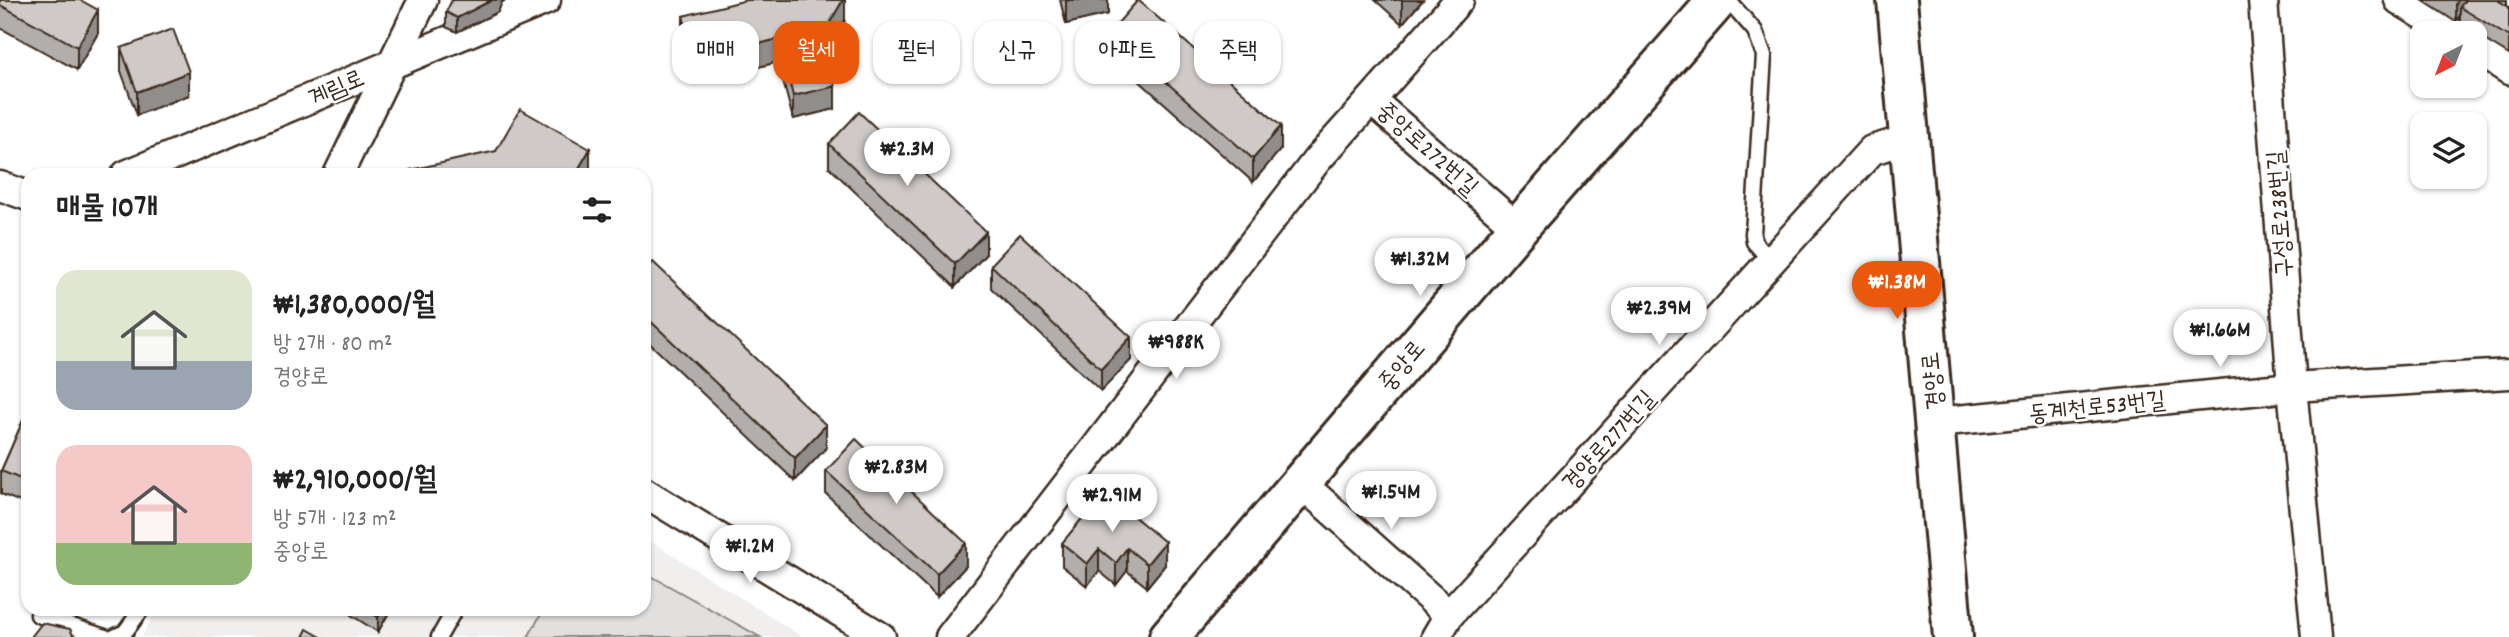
<!DOCTYPE html>
<html lang="ko">
<head>
<meta charset="utf-8">
<style>
  :root { --surface:#fff; --page:#f6f6f6; --text:#222; --muted:#767676; --accent:#ea580c }
  body { margin:0; font-family:Dekko,"Poor Story",sans-serif; background:var(--page); color:var(--text); height:100vh; display:flex; flex-direction:column; font-size:26px; white-space:nowrap }
  * { box-sizing:border-box; margin:0 }
  p { font-size:23px; color:var(--muted) }
  .icon { flex:none; width:38px; height:38px; fill:none; stroke:currentColor; stroke-width:2; stroke-linecap:round; stroke-linejoin:round }
  .map { position:relative; flex:1; overflow:hidden }
  .details { position:absolute; left:21px; top:168px; width:630px; height:448px; display:flex; flex-direction:column; background:var(--surface); border-radius:21px; box-shadow:0 2px 5px #0004 }
  .details>* { flex:none }
  .guide { position:absolute; left:672px; top:21px; width:665px; height:63px; display:flex; gap:14px }
  .needle { width:46px; rotate:222deg }
  .tools { position:absolute; left:2410px; top:21px; display:grid; gap:14px }
  .tools a { display:grid; place-items:center; width:77px; height:77px; border-radius:14px; background:var(--surface); box-shadow:0 2px 5px #0004; font-size:35px }
  .price { position:absolute; translate:-50% -60px; padding:0 16px; border-radius:24px; background:#fff; color:#222; font-size:23px; line-height:46px; filter:drop-shadow(0 2px 4px #0008) }
  .price::after { content:''; position:absolute; left:50%; top:42px; width:21px; height:16px; margin-left:-10px; background:inherit; clip-path:polygon(0 0,100% 0,50% 100%) }
  .price.current { background:var(--accent); color:#fff }
  ul { padding:0; list-style:none }
  li { display:flex; align-items:center; gap:21px; height:175px; padding:0 35px }
  li span { display:grid; place-items:center; flex:none; width:196px; height:140px; border-radius:21px; color:#555 }
  li>.icon { margin-inline-start:auto }
  span .icon { width:84px; height:84px; fill:#fffc; stroke-width:1 }
  li b { font-size:30px }
  h2 { display:flex; justify-content:space-between; align-items:center; height:84px; padding:0 35px; font-size:30px }
  .tag { padding:0 24px; border-radius:21px; background:var(--surface); box-shadow:0 2px 5px #0004; font-size:24px; line-height:63px }
  .tag.current { background:var(--accent); color:#fff }
  .map>svg:first-child { display:block }
</style>
</head>
<body>
<div class="map">
<svg width="2509" height="637" viewBox="0 0 2509 637">
  <rect width="100%" height="100%" fill="#fff"/>
  <filter id="ink" filterUnits="userSpaceOnUse"><feTurbulence type="fractalNoise" baseFrequency=".0143" numOctaves="2"/><feDisplacementMap in="SourceGraphic" scale="14" xChannelSelector="R" yChannelSelector="G"/><feConvolveMatrix kernelMatrix="1 2 1 2 8 2 1 2 1" color-interpolation-filters="sRGB"/></filter>
  <g filter="url(#ink)">
    <polygon fill="#f1efee" points="644,537 803,637 142,637 156,609 644,609"/>
    <polygon fill="#e2e0de" stroke="#8e857e" stroke-width="2" points="644,572 760,637 528,637 544,609 644,609"/>
    <g fill="none" stroke-linecap="round" stroke-linejoin="round">
      <g stroke="#3b2a1e" stroke-width="19">
        <g id="lane">
          <polyline points="1728,0 1755,31 1764,55 1753,234 1754,242 1770,260"/>
          <polyline points="38,615 105,637"/>
          <polyline points="114,637 125,632 142,609"/>
          <polyline points="439,637 455,609"/>
        </g>
      </g>
      <g stroke="#3b2a1e" stroke-width="33">
        <g id="street">
          <polyline points="1459,0 1371,100 1518,228"/>
          <polyline points="2263,0 2292,387 2316,637"/>
          <polyline points="2399,0 2453,33"/>
          <polyline points="2474,47 2509,70"/>
          <polyline points="126,175 546,0"/>
          <polyline points="338,175 423,0"/>
          <polyline points="0,186 28,196"/>
          <polyline points="1936,422 2292,387 2509,374"/>
          <polyline points="1301,483 1449,615"/>
          <polyline points="644,492 881,637"/>
          <polyline points="950,637 1317,160 1371,100"/>
          <polyline points="1436,637 1449,615 1872,150 1909,139"/>
        </g>
      </g>
      <g stroke="#3b2a1e" stroke-width="44">
        <g id="secondary">
          <polyline points="1897,0 1953,637"/>
          <polyline points="1169,637 1518,228 1718,0"/>
        </g>
      </g>
      <use href="#lane" stroke="#fff" stroke-width="14"/>
      <use href="#street" stroke="#fff" stroke-width="28"/>
      <use href="#secondary" stroke="#fff" stroke-width="38"/>
    </g>
    <g fill="#b2aeab" stroke="#3b2a1e" stroke-width="2">
      <polygon points="0,0 98,33 77,70 0,28"/>
      <polygon points="845,0 845,20 826,52 835,109 793,119 778,62 695,83 683,39 683,16"/>
      <polygon points="1060,0 1108,0 1108,14 1066,24"/>
      <polygon points="1375,0 1423,0 1402,24"/>
      <polygon points="2422,0 2507,0 2507,6 2509,7 2509,55 2460,25 2460,15 2456,22"/>
      <polygon points="446,12 498,12 457,32 446,27"/>
      <polygon points="1110,32 1281,149 1253,182 1110,55"/>
      <polygon points="121,48 189,95 137,115 121,71"/>
      <polygon points="829,144 986,254 955,287 829,167"/>
      <polygon points="991,265 1131,360 1101,391 991,288"/>
      <polygon points="644,271 826,448 795,481 644,338"/>
      <polygon points="28,409 28,505 1,494 1,471"/>
      <polygon points="826,471 966,566 937,597 826,494"/>
      <polygon points="1104,492 1165,565 1147,587 1127,571 1116,585 1099,571 1087,586 1062,566 1062,543"/>
      <polygon points="351,609 391,609 378,632 351,615"/>
    </g>
    <g fill="#918d8b" stroke="#3b2a1e" stroke-width="2">
      <polygon points="492,0 503,0 498,12 457,32 457,18"/>
      <polygon points="843,0 845,0 845,20 822,59 822,36"/>
      <polygon points="1070,0 1108,0 1108,14 1066,24 1066,1"/>
      <polygon points="1402,0 1423,0 1402,24"/>
      <polygon points="2458,0 2468,0 2460,7 2460,15 2456,22 2456,4"/>
      <polygon points="98,10 98,33 77,70 77,47"/>
      <polygon points="778,39 778,62 695,83 695,60"/>
      <polygon points="189,72 189,95 137,115 137,92"/>
      <polygon points="835,86 835,109 793,119 793,96"/>
      <polygon points="1281,126 1281,149 1253,182 1253,159"/>
      <polygon points="590,149 590,172 588,175 575,175"/>
      <polygon points="986,232 986,254 955,287 955,264"/>
      <polygon points="1131,337 1131,360 1101,391 1101,369"/>
      <polygon points="826,425 826,448 795,481 795,458"/>
      <polygon points="1165,542 1165,565 1147,587 1147,564"/>
      <polygon points="966,543 966,566 937,597 937,574"/>
      <polygon points="1127,548 1127,571 1116,585 1116,563"/>
      <polygon points="1099,549 1099,571 1087,586 1087,564"/>
      <polygon points="383,609 391,609 378,632 378,617"/>
    </g>
    <g fill="#cfcac7" stroke="#3b2a1e" stroke-width="2">
      <polygon points="0,0 80,0 98,10 77,47 0,5"/>
      <polygon points="452,0 492,0 457,18 446,12"/>
      <polygon points="747,0 843,0 822,36 835,86 793,96 778,39 695,60 683,16"/>
      <polygon points="1138,0 1281,126 1253,159 1110,32"/>
      <polygon points="2465,0 2497,0 2509,7 2509,37 2460,7"/>
      <polygon points="173,29 189,72 137,92 121,48"/>
      <polygon points="520,109 590,149 575,175 411,175 410,170 496,151"/>
      <polygon points="859,112 986,232 955,264 829,144"/>
      <polygon points="1020,234 1131,337 1101,369 991,265"/>
      <polygon points="653,262 826,425 795,458 644,315 644,271"/>
      <polygon points="28,409 28,482 1,471"/>
      <polygon points="856,439 966,543 937,574 826,471"/>
      <polygon points="1104,492 1165,542 1147,564 1127,548 1116,563 1099,549 1087,564 1062,543"/>
      <polygon points="364,609 383,609 378,617"/>
      <polygon points="42,623 70,629 74,637 31,637"/>
      <polygon points="307,629 321,637 303,637"/>
    </g>
  </g>
  <g text-anchor="middle" stroke-width="5" stroke-linejoin="round" paint-order="stroke">
    <g font-size="24" fill="#3b2a1e" stroke="#fff">
      <text transform="translate(336 87) rotate(-23)" y="8">계림로</text>
      <text transform="translate(1428 148) rotate(42)" y="8">중앙로272번길</text>
      <text transform="translate(2279 214) rotate(-94)" y="8">구성로238번길</text>
      <text transform="translate(1401 365) rotate(-50)" y="8">중앙로</text>
      <text transform="translate(1932 381) rotate(-96)" y="8">경양로</text>
      <text transform="translate(2097 406) rotate(-6)" y="8">동계천로53번길</text>
      <text transform="translate(1608 440) rotate(-48)" y="8">경양로277번길</text>
    </g>
  </g>
</svg>
<div class="tools">
<a><svg class="needle" viewBox="-14 -14 28 28"><path d="M0-13l5 13h-10z" fill="#e53935"/><path d="M0 13l5-13h-10z" fill="#767676"/></svg></a>
<a><svg class="icon" aria-label="layers" viewBox="0 0 24 24"><path d="M12 4l9 5-9 5-9-5zM3 14l9 5 9-5"/></svg></a>
</div>
<b class="price" style="left:907px;top:188px">₩2.3M</b>
<b class="price" style="left:1420px;top:298px">₩1.32M</b>
<b class="price current" style="left:1897px;top:321px">₩1.38M</b>
<b class="price" style="left:1659px;top:347px">₩2.39M</b>
<b class="price" style="left:2220px;top:369px">₩1.66M</b>
<b class="price" style="left:1176px;top:381px">₩988K</b>
<b class="price" style="left:896px;top:506px">₩2.83M</b>
<b class="price" style="left:1391px;top:531px">₩1.54M</b>
<b class="price" style="left:1112px;top:534px">₩2.91M</b>
<b class="price" style="left:750px;top:585px">₩1.2M</b>
<div class="guide">
<a class="tag">매매</a>
<a class="tag current">월세</a>
<a class="tag">필터</a>
<a class="tag">신규</a>
<a class="tag">아파트</a>
<a class="tag">주택</a>
</div>
<section class="details">
<h2>매물 10개<svg class="icon" aria-label="filters" viewBox="0 0 24 24"><path d="M4 7h16M4 17h16"/><circle cx="9" cy="7" r="2"/><circle cx="15" cy="17" r="2"/></svg></h2>
<ul>
<li><span style="background:linear-gradient(#dfe7d0 65%,#9aa5b1 0)"><svg class="icon" aria-label="home" viewBox="0 0 24 24"><path d="M3 11l9-7 9 7M6 9v11h12V9"/></svg></span><div><b>₩1,380,000/월</b><p>방 2개 · 80 m²</p><p>경양로</p></div></li>
<li><span style="background:linear-gradient(#f6c9c9 70%,#8fb573 0)"><svg class="icon" aria-label="home" viewBox="0 0 24 24"><path d="M3 11l9-7 9 7M6 9v11h12V9"/></svg></span><div><b>₩2,910,000/월</b><p>방 5개 · 123 m²</p><p>중앙로</p></div></li>
</ul>
</section>
</div>
</body>
</html>
